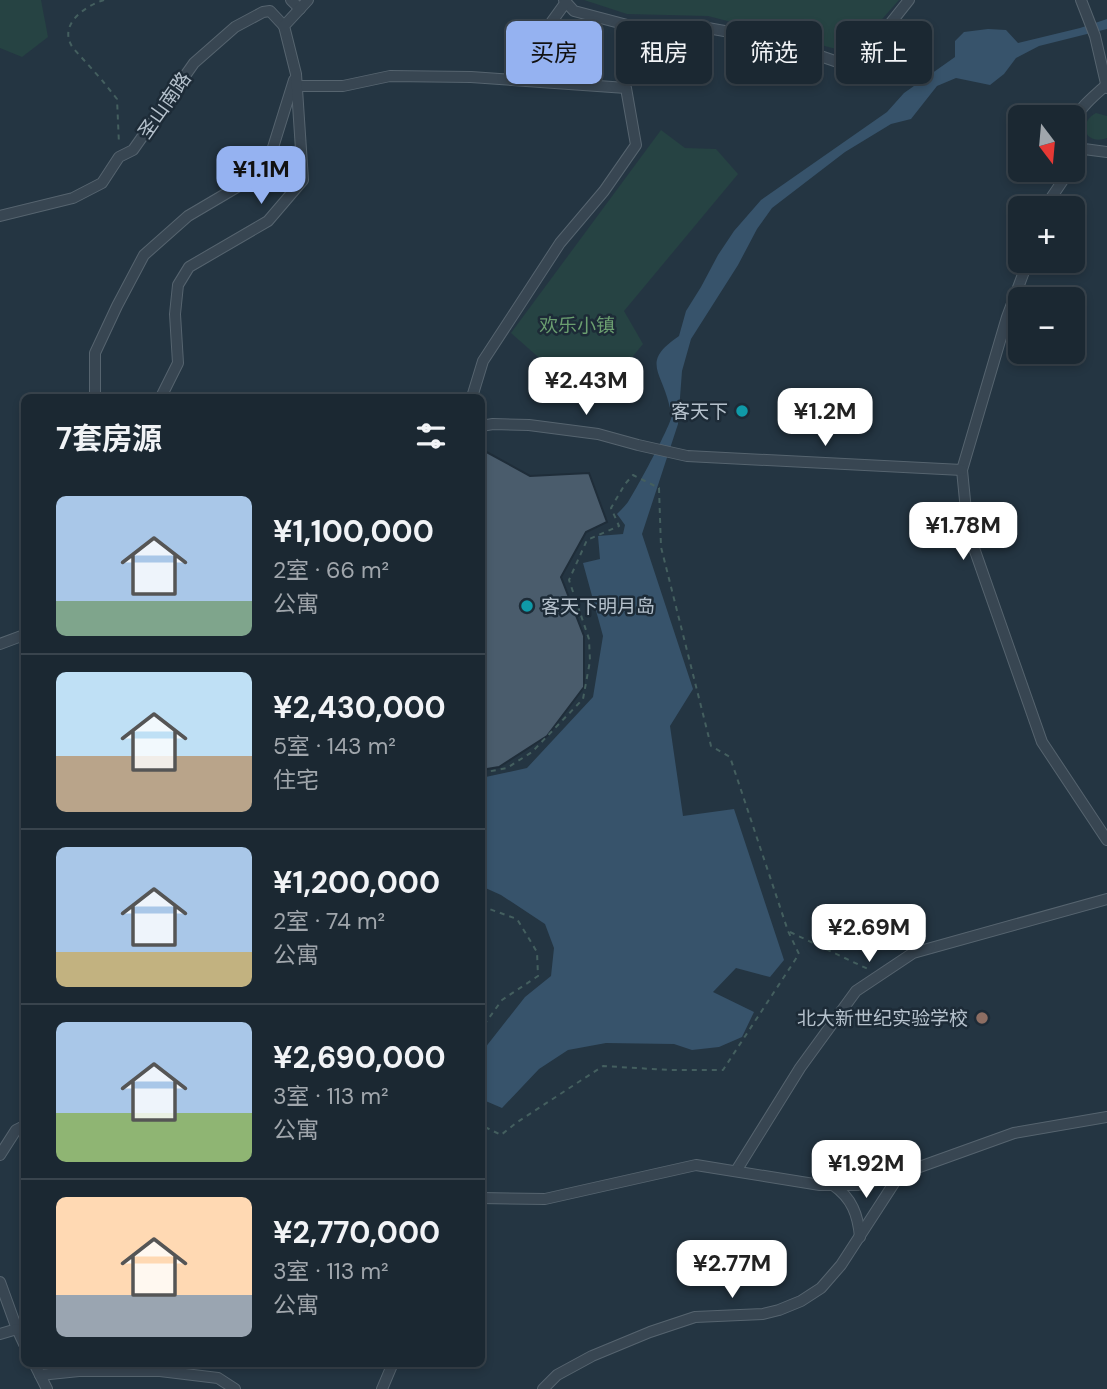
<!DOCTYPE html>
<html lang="zh">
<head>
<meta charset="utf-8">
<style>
  :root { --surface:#1b2832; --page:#24303a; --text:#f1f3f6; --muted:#a0a6ac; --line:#39444d; --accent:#95b2f1 }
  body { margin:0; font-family:"DM Sans","Noto Sans SC",sans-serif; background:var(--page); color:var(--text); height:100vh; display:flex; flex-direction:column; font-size:26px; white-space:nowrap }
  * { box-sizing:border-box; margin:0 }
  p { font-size:23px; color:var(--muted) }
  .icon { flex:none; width:38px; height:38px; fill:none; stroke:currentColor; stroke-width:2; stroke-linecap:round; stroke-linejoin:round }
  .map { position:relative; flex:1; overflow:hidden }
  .panel { position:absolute; left:21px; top:394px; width:464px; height:973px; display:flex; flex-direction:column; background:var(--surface); border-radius:10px; box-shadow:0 4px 10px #0003,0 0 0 2px var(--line) }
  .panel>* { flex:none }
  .hud { position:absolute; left:506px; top:21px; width:495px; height:63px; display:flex; gap:14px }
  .needle { width:46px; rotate:164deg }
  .buttons { position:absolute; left:1008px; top:105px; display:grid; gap:14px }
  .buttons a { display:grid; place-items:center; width:77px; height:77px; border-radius:10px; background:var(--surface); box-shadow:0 4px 10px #0003,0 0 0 2px var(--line); font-size:35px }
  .price { position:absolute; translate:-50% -60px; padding:0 16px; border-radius:14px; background:#fff; color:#222; font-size:23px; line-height:46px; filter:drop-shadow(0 2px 4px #0008) }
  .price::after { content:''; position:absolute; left:50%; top:42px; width:21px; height:16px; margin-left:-10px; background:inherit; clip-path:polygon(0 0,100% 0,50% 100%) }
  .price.current { background:var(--accent); color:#111 }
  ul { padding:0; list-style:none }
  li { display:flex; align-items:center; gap:21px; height:175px; padding:0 35px }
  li+li { border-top:2px solid var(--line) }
  li span { display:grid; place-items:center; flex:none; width:196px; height:140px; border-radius:10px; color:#555 }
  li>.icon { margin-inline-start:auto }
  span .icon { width:84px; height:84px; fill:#fffc; stroke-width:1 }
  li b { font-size:30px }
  h2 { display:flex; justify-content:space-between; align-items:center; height:84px; padding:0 35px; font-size:30px }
  .chip { padding:0 24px; border-radius:10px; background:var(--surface); box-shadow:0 4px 10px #0003,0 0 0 2px var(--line); font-size:24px; line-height:63px }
  .chip.current { background:var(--accent); color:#111 }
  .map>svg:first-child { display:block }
</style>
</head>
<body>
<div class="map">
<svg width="1107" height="1389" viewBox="0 0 1107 1389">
  <rect width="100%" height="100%" fill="#243542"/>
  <g fill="#264343">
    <polygon points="0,0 41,0 48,37 22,57 0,48"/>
    <polygon points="584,0 899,0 852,53 708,16 627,14"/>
    <path d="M1096 113 1107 116V138C1086 146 1076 124 1096 113Z"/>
    <polygon points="661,130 685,148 716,149 738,174 624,311 643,344 623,368 579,393 511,333"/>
  </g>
  <path fill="#37536b" d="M1107 19V29L1039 46 1016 58 1004 74 990 85 956 78 937 86 911 119 891 124 845 152 772 208 757 229 738 265 691 339 682 371 678 424 642 534 693 689 670 726 683 816 734 809 784 960 770 977 736 968 713 992 754 1012 742 1037 719 1047 692 1050 674 1044 606 1043 568 1050 539 1069 502 1108 481 1099V1053L525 997 551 976 554 948 545 924 501 895 481 886V778L527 768 593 697 603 636 583 563 600 559 598 536 623 534 625 525 617 514C621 510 625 506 628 502 635 492 671 425 672 415 672 414 669 405 669 404 661 370 641 362 679 336L686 311 701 287 718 255 734 231 761 200 887 112 904 93 955 57V41L964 32 988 29 1006 30 1018 43 1080 28Z"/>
  <polygon fill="#4a5c6c" stroke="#1f2d39" stroke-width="2" points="481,449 530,476 589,473 607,522 586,532 561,577 584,636 584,687 547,736 499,767 481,770"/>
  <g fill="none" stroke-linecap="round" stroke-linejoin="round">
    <g stroke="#56646f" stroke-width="12">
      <g id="street">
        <polyline points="291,0 300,9"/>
        <polyline points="564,0 574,11 631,26 691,25 774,40 855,68 909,0"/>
        <polyline points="1081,0 1095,36 1107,88"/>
        <polyline points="525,80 540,38 566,2"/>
        <path d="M1106 85C1086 104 1060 120 1084 149L1107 152"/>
        <polyline points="297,86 343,86 390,76 471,77 626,88 636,145 604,191 560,243 517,309 483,361 472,397"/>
        <polyline points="1073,166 1084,149"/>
        <polyline points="1047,208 1051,198 1070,170"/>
        <polyline points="0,216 73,198 102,183 119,157 133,150 194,63 235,27 263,12 270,11 284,26"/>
        <polyline points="1028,261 1007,317 962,470 968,531 1042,742 1107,840"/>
        <polyline points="95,397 95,353 117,306 144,255 188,216 244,183 270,157 294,80"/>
        <polyline points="161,397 178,363 175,314 178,285 189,267 268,221 303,180 296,74 284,26 308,0"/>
        <polyline points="481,426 493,424 529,425 598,434 638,445 687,456 962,470"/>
        <polyline points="0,644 24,635"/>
        <polyline points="0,1155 16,1130 24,1126"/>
        <polyline points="736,1171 800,1068 856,991 913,953 1107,899"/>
        <path d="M833 1185C852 1198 858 1215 860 1237"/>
        <polyline points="481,1198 545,1199 696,1165 820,1185 858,1185 900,1174 1014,1133 1107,1117"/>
        <polyline points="0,1282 17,1329 24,1344"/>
        <polyline points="0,1334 17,1329"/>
        <polyline points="34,1363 47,1389"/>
        <polyline points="40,1375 79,1371 160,1371 218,1378 235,1389"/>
        <polyline points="382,1389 393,1363"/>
        <polyline points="543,1389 557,1375 592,1356 650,1332 695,1317 763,1314 779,1310 801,1301 821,1288 841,1265 900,1174"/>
      </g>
    </g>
    <g stroke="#445f5f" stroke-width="2" stroke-dasharray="5 5" stroke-linecap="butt">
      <path d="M104 0C85 6 57 25 73 48L101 79 117 99 119 144"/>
      <polyline points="481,773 507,768 532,752 583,699 590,661 589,639 569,580 587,540 619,526 611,508 625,484 633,475 659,488 661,547 711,746 730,757 788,931 799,954 723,1070 669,1070 603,1066 516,1123 501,1135 481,1125"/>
      <polyline points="481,906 517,919 537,952 538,976 502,1000 481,1029"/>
      <polyline points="790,932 870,970"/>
    </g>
    <use href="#street" stroke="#384652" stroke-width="10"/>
  </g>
  <g fill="#0f9aa8" stroke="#1d2b37" stroke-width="2.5">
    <circle cx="742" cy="411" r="7"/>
    <circle cx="527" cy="606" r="7"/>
  </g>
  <circle fill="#8d6e63" stroke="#1d2b37" stroke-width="2.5" cx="982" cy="1018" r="7"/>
  <g text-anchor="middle" stroke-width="5" stroke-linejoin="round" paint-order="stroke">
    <g font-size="19" fill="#b5c1cc" stroke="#1d2b37">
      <text transform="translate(164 105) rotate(-55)" y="7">圣山南路</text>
    </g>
    <g font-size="19" fill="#6b9f70" stroke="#1d2b37">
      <text x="577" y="332">欢乐小镇</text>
    </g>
    <g font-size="19" fill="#b5c1cc" stroke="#1d2b37" text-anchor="end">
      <text x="728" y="418">客天下</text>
      <text x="541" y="613" text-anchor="start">客天下明月岛</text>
      <text x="968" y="1025">北大新世纪实验学校</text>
    </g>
  </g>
</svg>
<div class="buttons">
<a><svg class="needle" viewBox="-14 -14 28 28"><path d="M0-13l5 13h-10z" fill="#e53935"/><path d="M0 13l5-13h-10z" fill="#a0a6ac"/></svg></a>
<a>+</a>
<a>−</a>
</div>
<b class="price current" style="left:261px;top:206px">¥1.1M</b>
<b class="price" style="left:586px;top:417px">¥2.43M</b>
<b class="price" style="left:825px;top:448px">¥1.2M</b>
<b class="price" style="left:963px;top:562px">¥1.78M</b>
<b class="price" style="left:869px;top:964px">¥2.69M</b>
<b class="price" style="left:866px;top:1200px">¥1.92M</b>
<b class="price" style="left:732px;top:1300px">¥2.77M</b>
<div class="hud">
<a class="chip current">买房</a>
<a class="chip">租房</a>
<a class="chip">筛选</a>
<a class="chip">新上</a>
</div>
<section class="panel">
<h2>7套房源<svg class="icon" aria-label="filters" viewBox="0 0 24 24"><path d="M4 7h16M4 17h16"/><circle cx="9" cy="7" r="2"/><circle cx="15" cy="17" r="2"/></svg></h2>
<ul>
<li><span style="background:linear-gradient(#a9c7e8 75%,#7fa58c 0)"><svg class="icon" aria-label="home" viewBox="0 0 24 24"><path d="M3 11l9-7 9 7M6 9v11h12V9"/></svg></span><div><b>¥1,100,000</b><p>2室 · 66 m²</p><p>公寓</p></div></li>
<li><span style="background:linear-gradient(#bfe0f5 60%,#b9a48a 0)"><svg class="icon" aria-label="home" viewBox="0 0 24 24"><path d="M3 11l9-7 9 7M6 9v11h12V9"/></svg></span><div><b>¥2,430,000</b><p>5室 · 143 m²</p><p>住宅</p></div></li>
<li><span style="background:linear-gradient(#a9c7e8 75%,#c2b280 0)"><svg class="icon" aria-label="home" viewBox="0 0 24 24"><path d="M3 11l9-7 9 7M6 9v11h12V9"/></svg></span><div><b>¥1,200,000</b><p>2室 · 74 m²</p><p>公寓</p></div></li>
<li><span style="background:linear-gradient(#a9c7e8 65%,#8fb573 0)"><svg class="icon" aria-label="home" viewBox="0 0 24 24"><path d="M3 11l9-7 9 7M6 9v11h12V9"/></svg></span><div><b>¥2,690,000</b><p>3室 · 113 m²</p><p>公寓</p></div></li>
<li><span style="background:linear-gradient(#ffd9b3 70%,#9aa5b1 0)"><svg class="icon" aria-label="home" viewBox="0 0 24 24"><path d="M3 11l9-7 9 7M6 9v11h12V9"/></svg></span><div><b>¥2,770,000</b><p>3室 · 113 m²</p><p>公寓</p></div></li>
</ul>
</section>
</div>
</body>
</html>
